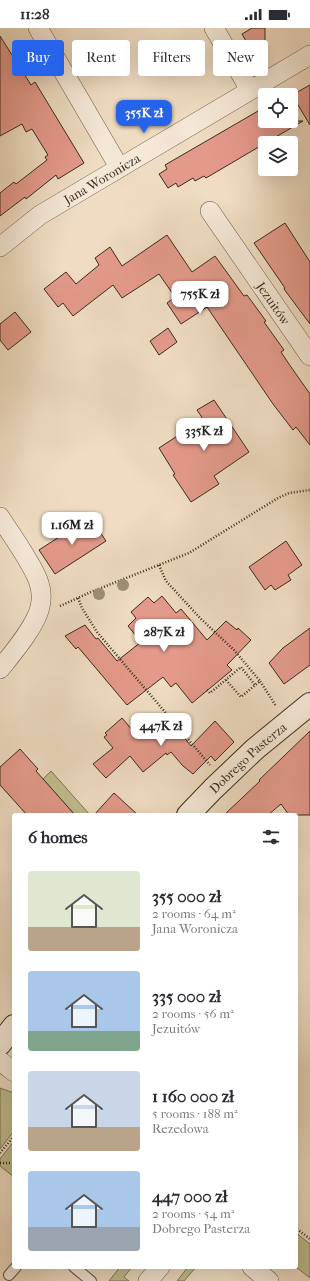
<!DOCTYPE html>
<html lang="en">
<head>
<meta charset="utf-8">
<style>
  :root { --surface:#fff; --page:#f2f2f3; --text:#2b2b33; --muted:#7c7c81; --accent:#2563eb }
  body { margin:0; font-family:"IM FELL French Canon",serif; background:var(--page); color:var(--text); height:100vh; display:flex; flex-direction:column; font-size:15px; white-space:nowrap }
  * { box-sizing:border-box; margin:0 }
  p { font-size:13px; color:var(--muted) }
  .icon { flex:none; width:22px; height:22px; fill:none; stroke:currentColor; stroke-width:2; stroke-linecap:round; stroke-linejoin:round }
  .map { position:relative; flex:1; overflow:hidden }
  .panel { position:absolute; left:12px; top:785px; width:286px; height:456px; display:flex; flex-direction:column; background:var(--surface); border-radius:4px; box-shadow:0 4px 16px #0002 }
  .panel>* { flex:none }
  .top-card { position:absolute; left:12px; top:12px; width:286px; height:36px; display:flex; gap:8px }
  .tools { position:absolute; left:258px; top:60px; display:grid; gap:8px }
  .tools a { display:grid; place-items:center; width:40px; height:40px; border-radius:4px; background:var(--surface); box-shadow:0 4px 16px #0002; font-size:20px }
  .price { position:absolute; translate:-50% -34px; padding:0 9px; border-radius:8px; background:#fff; color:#222; font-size:13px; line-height:26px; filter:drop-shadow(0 1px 2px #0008) }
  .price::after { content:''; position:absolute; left:50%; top:24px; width:12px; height:9px; margin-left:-6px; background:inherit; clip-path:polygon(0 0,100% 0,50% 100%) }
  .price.selected { background:var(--accent); color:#fff }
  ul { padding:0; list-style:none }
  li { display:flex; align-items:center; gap:12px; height:100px; padding:0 16px }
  li span { display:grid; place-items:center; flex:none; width:112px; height:80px; border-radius:4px; color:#555 }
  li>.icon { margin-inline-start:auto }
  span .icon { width:48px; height:48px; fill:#fffc; stroke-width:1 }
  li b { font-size:17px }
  h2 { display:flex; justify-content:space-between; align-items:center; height:48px; padding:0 16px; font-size:17px }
  .chip { padding:0 14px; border-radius:4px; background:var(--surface); box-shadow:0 4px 16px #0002; font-size:14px; line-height:36px }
  .chip.selected { background:var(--accent); color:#fff }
  .status { display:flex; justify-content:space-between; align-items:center; height:28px; padding:0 20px; background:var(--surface); direction:ltr }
  .status svg { height:11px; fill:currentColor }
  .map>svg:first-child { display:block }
</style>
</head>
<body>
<div class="status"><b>11:28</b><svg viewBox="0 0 49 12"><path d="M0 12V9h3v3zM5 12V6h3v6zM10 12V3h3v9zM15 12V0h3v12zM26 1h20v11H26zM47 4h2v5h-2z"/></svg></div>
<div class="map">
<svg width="310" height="1253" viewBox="0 0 310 1253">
  <rect width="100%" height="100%" fill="#efdcc2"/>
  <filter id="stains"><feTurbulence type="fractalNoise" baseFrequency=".005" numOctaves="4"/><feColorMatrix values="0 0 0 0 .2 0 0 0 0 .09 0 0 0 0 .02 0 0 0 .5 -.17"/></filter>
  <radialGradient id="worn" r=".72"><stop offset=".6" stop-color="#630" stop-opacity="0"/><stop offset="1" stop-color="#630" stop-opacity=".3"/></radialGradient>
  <g fill="#c0be8f" stroke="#7d7556">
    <polygon points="51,743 90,787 75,787 43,751"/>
    <polygon points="0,1060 14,1065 14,1103 0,1121"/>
    <polygon points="14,1113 14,1149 0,1138 0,1131"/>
    <polygon points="296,1205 310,1216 310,1250 296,1239"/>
    <polygon points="120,1239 132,1239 124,1249 129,1253 109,1253"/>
    <polygon points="188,1239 196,1239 184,1253 177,1253"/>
  </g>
  <g fill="#e49a8b" stroke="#3a2c1e">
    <polygon points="252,0 265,0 265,41 263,42 242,6"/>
    <polygon points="0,8 31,57 35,54 84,135 58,151 56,147 26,171 25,169 0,188 0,165 14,154 16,156 47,132 45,129 48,127 32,101 26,104 22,96 0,108"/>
    <polygon points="310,57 310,97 292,67"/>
    <polygon points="265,79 265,93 303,93 206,150 204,148 195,153 193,150 178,159 176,155 168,160 159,146 167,141 165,137"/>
    <polygon points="285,195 310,234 310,296 284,261 285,260 254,215"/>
    <polygon points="167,207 192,244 215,228 244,268 247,267 266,293 264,294 284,322 281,324 289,336 310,366 310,417 296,399 293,402 273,376 207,279 181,296 167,275 175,269 159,246 122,270 113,257 73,288 63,275 58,279 44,261 66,244 76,256 99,237 95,230 110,219 122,238"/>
    <polygon points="15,284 31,304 8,322 0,312 0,296"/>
    <polygon points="168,300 177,314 159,327 150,313"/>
    <polygon points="214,372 249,424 214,448 219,456 191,474 173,447 175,446 159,420 203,391 197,382"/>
    <polygon points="90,489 106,513 55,546 39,522"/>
    <polygon points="286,513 302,537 288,547 291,552 275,562 271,557 265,562 249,539"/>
    <polygon points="162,568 176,585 181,581 207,612 226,593 237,602 238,600 251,612 227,637 232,642 192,675 176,655 171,659 163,649 127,677 78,619 76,621 65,608 85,597 96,611 98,610 117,633 141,614 128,598 136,590 131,584 148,569 154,575"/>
    <polygon points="310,600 310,637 284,656 269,635 283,620"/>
    <polygon points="122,690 140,711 164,692 178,709 182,707 191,718 215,693 234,714 215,733 211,728 193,746 183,738 171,724 167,727 166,725 143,744 130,728 106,750 93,736 113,720 104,709 107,707 105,705"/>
    <polygon points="310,703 310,787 289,787 281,776 268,787 224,787 260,753 259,752"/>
    <polygon points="20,721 38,741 36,743 75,787 27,787 0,757 0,739"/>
    <polygon points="114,765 138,787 94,787"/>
  </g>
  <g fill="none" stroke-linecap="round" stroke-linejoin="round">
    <g stroke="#675847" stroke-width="12">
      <g id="lane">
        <polyline points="74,1239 91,1253"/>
        <polyline points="9,1247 16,1239"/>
      </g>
    </g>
    <g stroke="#675847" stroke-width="20">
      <g id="street">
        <polyline points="38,0 119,139"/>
        <polyline points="214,0 250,62"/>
        <path id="s1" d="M210 183 310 328"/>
        <path id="s2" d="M0 219 40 187 310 27"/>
        <path d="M0 489C12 508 30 532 38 552 41 560 42 571 40 579 36 598 12 626 0 641"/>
        <polyline points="0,1033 14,1044"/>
        <polyline points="252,1239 269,1253"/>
        <polyline points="148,1253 160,1239"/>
      </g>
    </g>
    <g stroke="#3a2c1e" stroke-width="24">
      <g id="secondary">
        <path id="s3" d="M188 787 213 761 255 721 310 676"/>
        <polyline points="0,1016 14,998"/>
      </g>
    </g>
    <g stroke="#3a2c1e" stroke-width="2.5" stroke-dasharray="1 2" stroke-linecap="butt">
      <polyline points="159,537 166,553 201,591 234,622 260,653"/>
      <polyline points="78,570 82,580 97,604 210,737"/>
      <polyline points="60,578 91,564 189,525 278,470 289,465 310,462"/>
      <polyline points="226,652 241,669 260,653 276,678"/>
      <polyline points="207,662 210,665 241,639 255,657"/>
      <polyline points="0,1125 14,1108"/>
      <polyline points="0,1135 14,1135"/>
      <polyline points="297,1201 310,1211"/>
    </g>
    <use href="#lane" stroke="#f5e8d7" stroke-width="10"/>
    <use href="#street" stroke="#f5e8d7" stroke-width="19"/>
    <use href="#secondary" stroke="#f5e8d7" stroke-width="22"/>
  </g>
  <g fill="#9e8f77">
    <circle cx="123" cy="557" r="6"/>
    <circle cx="99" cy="566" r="6"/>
  </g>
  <g text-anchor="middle" stroke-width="3.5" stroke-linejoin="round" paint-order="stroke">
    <g font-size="13" fill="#3a2c1e" stroke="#f5e8d7">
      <text dy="5" stroke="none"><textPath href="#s2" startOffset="123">Jana Woronicza</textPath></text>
      <text dy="5" stroke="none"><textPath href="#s1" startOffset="112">Jezuitów</textPath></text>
      <text dy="5" stroke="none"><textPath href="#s3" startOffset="83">Dobrego Pasterza</textPath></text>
    </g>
  </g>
  <rect width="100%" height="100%" filter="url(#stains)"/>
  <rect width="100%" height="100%" fill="url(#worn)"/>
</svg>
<div class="tools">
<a><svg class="icon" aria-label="locate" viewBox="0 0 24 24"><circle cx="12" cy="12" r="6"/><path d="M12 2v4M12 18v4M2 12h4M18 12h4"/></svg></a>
<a><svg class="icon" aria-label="layers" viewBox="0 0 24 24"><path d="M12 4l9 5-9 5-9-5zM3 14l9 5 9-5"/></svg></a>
</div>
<b class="price selected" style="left:144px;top:106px">355K zł</b>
<b class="price" style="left:200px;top:287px">755K zł</b>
<b class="price" style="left:204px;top:424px">335K zł</b>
<b class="price" style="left:72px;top:518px">1.16M zł</b>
<b class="price" style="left:164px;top:625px">287K zł</b>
<b class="price" style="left:161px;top:719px">447K zł</b>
<div class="top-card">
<a class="chip selected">Buy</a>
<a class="chip">Rent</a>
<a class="chip">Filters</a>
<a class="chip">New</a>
</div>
<section class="panel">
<h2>6 homes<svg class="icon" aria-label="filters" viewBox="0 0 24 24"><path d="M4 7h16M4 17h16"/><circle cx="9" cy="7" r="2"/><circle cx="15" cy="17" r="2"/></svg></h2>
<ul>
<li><span style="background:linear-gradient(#dfe7d0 70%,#b9a48a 0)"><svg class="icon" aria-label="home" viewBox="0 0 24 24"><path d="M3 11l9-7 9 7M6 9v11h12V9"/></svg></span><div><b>355 000 zł</b><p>2 rooms · 64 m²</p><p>Jana Woronicza</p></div></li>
<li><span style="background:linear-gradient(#a9c7e8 75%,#7fa58c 0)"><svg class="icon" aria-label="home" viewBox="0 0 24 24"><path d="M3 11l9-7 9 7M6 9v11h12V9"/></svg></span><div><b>335 000 zł</b><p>2 rooms · 56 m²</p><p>Jezuitów</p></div></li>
<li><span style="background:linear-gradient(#c9d6e8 70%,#b9a48a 0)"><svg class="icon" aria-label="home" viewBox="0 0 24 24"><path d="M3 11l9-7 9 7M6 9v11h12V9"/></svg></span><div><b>1 160 000 zł</b><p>5 rooms · 188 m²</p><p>Rezedowa</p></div></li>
<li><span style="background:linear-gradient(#a9c7e8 70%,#9aa5b1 0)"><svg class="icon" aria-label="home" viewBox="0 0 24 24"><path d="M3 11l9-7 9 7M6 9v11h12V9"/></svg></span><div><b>447 000 zł</b><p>2 rooms · 54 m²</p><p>Dobrego Pasterza</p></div></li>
</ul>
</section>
</div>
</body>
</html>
